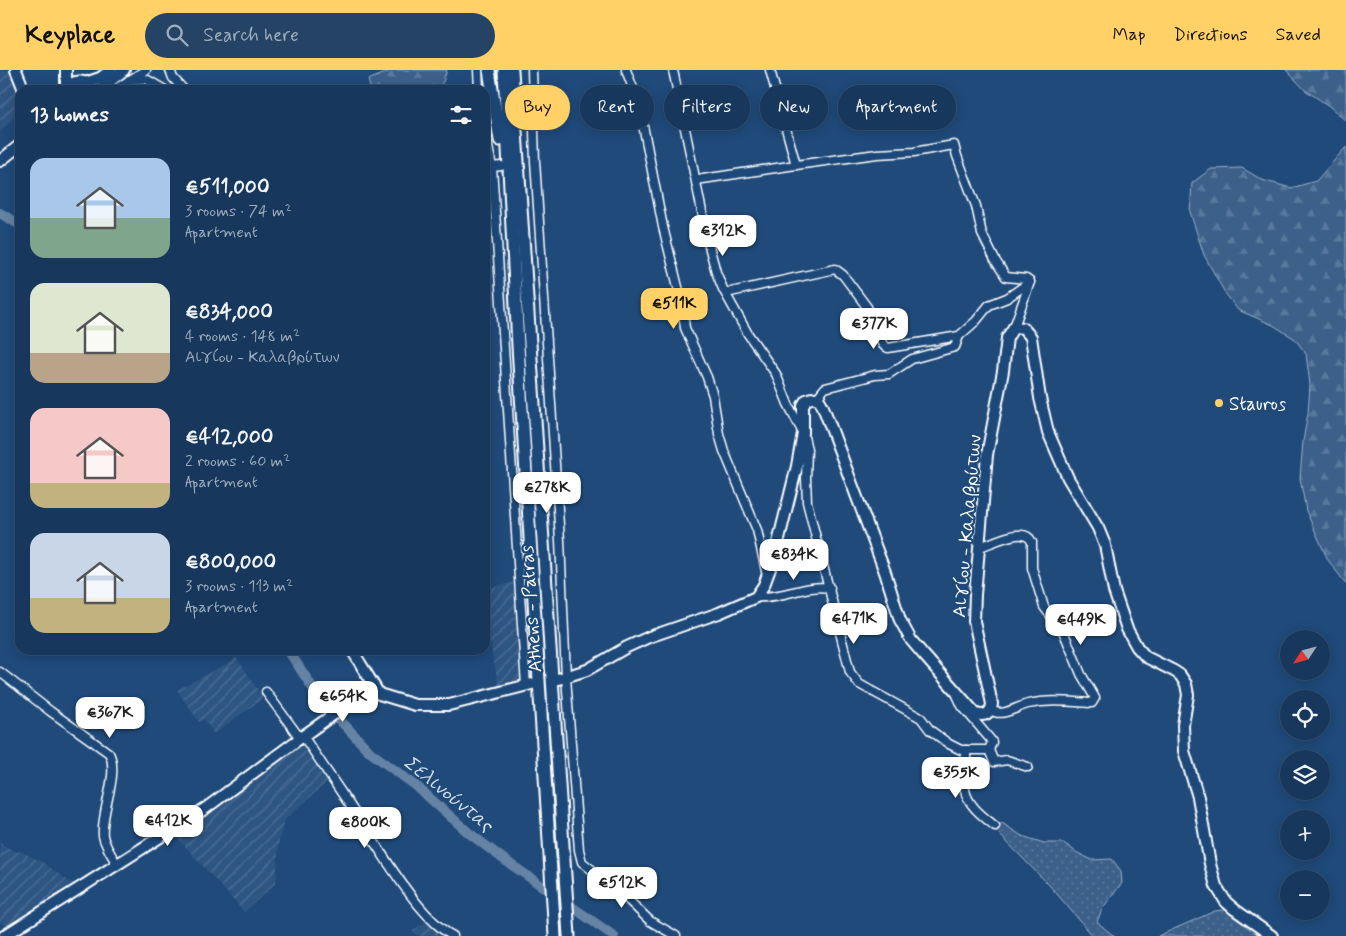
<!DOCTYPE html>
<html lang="en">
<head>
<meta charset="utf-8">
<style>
  :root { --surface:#17385c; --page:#244365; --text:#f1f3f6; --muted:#9eacbb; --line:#365272; --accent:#ffd166 }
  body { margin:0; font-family:Mynerve,sans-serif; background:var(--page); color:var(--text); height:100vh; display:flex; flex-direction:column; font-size:19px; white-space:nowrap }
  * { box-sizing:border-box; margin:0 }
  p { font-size:16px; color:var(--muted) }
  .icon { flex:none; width:28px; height:28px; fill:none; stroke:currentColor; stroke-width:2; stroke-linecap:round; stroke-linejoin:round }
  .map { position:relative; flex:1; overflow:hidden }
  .sheet { position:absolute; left:15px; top:15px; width:475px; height:570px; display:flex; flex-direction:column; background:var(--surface); border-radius:15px; box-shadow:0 2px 12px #0003,0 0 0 1px var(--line) }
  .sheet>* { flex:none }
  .banner { position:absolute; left:505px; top:15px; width:475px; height:45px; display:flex; gap:10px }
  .needle { width:32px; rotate:234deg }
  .tools { position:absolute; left:1280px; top:560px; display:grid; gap:10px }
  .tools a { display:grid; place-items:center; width:50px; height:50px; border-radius:50%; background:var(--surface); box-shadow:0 2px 12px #0003,0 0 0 1px var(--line); font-size:25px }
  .price { position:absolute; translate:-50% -42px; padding:0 11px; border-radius:10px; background:#fff; color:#222; font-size:16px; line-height:32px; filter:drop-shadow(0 1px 2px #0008) }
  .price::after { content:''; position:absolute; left:50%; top:30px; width:15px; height:11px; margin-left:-8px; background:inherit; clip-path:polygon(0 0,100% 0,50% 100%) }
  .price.current { background:var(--accent); color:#111 }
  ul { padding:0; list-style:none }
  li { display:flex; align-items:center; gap:15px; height:125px; padding:0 15px }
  li span { display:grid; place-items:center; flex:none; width:140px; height:100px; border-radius:15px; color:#555 }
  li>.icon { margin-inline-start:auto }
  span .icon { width:60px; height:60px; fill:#fffc; stroke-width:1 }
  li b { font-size:21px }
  h2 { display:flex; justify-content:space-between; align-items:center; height:60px; padding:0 15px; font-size:21px }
  .chip { padding:0 18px; border-radius:22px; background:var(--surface); box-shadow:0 2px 12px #0003,0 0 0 1px var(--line); font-size:18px; line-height:45px }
  .chip.current { background:var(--accent); color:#111 }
  header { display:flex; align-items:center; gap:30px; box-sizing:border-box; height:70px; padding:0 25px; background:var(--accent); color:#111 }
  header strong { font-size:24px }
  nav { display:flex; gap:28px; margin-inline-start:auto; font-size:18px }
  .search { width:350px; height:45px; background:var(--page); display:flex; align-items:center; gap:12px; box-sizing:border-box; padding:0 18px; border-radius:28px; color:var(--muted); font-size:19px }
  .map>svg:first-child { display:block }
</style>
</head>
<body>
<header>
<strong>Keyplace</strong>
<div class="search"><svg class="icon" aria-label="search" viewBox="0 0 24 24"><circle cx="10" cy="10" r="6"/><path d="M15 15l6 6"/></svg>Search here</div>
<nav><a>Map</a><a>Directions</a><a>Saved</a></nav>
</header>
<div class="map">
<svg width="1346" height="866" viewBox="0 0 1346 866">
  <defs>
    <pattern id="industrial-furrows" width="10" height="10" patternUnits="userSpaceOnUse" patternTransform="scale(1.25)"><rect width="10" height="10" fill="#2e5683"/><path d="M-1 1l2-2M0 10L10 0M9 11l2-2" fill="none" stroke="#4d6f96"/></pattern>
    <pattern id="grass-dots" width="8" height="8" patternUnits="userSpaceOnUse" patternTransform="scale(1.25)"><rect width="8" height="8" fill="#3c618b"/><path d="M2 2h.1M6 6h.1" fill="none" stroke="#59799c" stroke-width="1.8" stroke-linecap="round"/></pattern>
    <pattern id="forest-firs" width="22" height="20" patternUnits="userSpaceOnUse" patternTransform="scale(1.25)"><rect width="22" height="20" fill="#3c618b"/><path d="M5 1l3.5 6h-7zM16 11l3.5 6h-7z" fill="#59799c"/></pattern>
  </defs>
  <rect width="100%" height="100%" fill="#1f4a7a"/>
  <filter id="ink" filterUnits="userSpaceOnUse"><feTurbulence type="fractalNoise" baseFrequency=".02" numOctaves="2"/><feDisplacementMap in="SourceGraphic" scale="10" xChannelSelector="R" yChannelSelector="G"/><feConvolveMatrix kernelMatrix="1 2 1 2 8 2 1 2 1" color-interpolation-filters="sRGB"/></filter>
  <g filter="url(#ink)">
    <g fill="url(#industrial-furrows)">
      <polygon points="0,0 23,0 26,20 20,20 20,40 0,62"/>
      <polygon points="515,512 522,613 499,618 485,548 485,519"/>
      <polygon points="237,588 263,628 214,664 204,649 199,652 177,620"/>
      <polygon points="304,673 329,710 285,750 279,770 276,813 244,842 174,764 267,702"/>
      <polygon points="0,773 16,782 20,781 42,792 70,812 79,815 10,859 6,855 0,853"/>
      <polygon points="429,850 448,866 418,866 412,861"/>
    </g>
    <g fill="url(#grass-dots)" stroke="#9eb0c5">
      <polygon points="1002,753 1022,766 1044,773 1064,773 1076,782 1092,790 1112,789 1121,801 1122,813 1102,839 1097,852 1114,866 1093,866 1050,816 994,759"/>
      <polygon points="1231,839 1266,866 1158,866 1215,841"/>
    </g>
    <g fill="url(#forest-firs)" stroke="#9eb0c5">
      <polygon points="393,0 447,0 443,12 436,20 371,20 368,10"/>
      <polygon points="1286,0 1346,0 1346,51 1329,36 1305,20"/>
      <polygon points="1346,77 1346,514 1328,490 1306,441 1300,408 1303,371 1308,343 1310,315 1306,284 1295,269 1273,255 1238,240 1225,223 1204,185 1190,142 1192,113 1211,99 1242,98 1262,110 1291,118 1316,111"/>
    </g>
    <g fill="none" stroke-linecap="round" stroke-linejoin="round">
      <g stroke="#6583a4" stroke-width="10">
        <polyline points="0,143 20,155"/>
        <polyline points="288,580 320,629 370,682 415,715 469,763 506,791 614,866"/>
      </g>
      <polyline stroke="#41658e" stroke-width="8" stroke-dasharray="8 4" stroke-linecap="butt" points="521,364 542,354"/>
      <g stroke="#fff" stroke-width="11">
        <g id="minor">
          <polyline points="170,0 173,8 184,20"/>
          <polyline points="478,0 479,20"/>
          <polyline points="532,0 535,91 560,470 566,607 579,780 582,792 619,821 650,851 676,866"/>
          <polyline points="626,0 636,26 643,55 663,157 682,233 685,258 707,307 713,326 719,364 724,381 757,460 767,506"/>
          <polyline points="673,0 709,176 716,202 723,219 748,264 776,304 788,334 803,363 807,379 806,408 807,432 850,602 859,614 921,648 930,660 949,674 961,680 989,680 992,672 990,669 962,636 957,625"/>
          <polyline points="770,0 796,95"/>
          <polyline points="129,10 146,9 165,20"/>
          <polyline points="114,20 146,0"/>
          <polyline points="485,61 492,97 496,156 526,616"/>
          <polyline points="485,98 501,96"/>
          <polyline points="696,110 796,95 877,84 914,82 954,75 957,86 976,136 982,164 995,190 1006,207 1026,209 1030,212 1014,257"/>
          <polyline points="726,223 835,199 843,205 867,237 883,275 888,278 959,266 976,251 989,235 1007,228 1030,212"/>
          <polyline points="817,328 825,318 875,305 889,304 912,289 955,277 959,266"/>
          <path d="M980 477C993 473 1025 455 1032 472V498L1044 537 1064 563 1081 604 1095 628 1092 633C1071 632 1050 629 1028 634 1016 637 1002 648 991 640"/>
          <path d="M756 527C783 529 804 514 830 518"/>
          <path d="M0 602 50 641 109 683C120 704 100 743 103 766 105 776 112 786 117 794"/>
          <polyline points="266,622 300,668"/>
          <path d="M303 666C325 698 347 731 369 764 389 794 422 850 453 866"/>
          <path d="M966 680C967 693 963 707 965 720 968 736 984 747 995 756"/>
          <polyline points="989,680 994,692 1007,690 1028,697"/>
        </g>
      </g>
      <g stroke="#fff" stroke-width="14">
        <g id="major">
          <polyline points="16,0 24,20"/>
          <polyline points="85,13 100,8 111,0"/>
          <polyline points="66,19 66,0"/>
          <path d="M65 20C73 9 85 8 92 20"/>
          <polyline points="99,20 124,0"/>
          <polyline points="0,91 20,75"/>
          <polyline points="352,580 379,624 415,635 449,635 536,613"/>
          <path d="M558 609 587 600 627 577 649 567 719 543 756 527 764 515 775 485 797 396 803 363V335L806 330C819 324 821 331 825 342L885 502 900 550 911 570 922 583 976 644C985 647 991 643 992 634L974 551 975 525 987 385 1003 301 1007 268 1014 257 1023 258 1031 267 1040 328 1048 362 1068 408 1098 458 1105 475 1114 521 1127 559 1137 577 1146 587 1174 601 1180 605 1186 614 1188 625 1183 655 1184 681 1198 727 1210 794 1216 816 1226 832 1234 839 1272 866"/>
          <polyline points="4,866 206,738 303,666 374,616"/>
        </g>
      </g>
      <g stroke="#fff" stroke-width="15">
        <g id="highway">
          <polyline points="489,0 500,70"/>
          <polyline points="504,0 518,276 555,866"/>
          <polyline points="512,0 569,866"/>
        </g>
      </g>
      <use href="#minor" stroke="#1f4a7a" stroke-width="8"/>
      <use href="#major" stroke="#1f4a7a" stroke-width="10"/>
      <use href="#highway" stroke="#1f4a7a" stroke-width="11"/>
    </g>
  </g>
  <circle fill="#ffd166" stroke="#1f4a7a" stroke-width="2" cx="1219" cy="333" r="5"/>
  <g text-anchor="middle" stroke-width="4.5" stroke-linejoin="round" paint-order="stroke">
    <g font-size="19" fill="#fff" stroke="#1f4a7a" text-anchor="start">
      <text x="1229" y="340">Stauros</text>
    </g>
    <g font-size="19" fill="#fff" stroke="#1f4a7a">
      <text transform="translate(966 456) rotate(-85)" y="7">Αιγίου - Καλαβρύτων</text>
      <text transform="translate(530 539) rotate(-94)" y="7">Athens - Patras</text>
    </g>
    <g font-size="20" font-style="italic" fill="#d8e0e8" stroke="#1f4a7a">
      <text transform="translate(449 723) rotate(39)" y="7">Σελινούντας</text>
    </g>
  </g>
</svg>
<div class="tools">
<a><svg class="needle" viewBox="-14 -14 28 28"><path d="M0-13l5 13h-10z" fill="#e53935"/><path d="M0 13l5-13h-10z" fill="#9eacbb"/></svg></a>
<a><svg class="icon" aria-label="locate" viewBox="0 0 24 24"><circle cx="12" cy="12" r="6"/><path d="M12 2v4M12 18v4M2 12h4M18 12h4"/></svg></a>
<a><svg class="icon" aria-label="layers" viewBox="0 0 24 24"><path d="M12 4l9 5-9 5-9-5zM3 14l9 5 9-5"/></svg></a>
<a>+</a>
<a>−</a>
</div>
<b class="price" style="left:723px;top:187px">€312K</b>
<b class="price current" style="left:674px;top:260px">€511K</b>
<b class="price" style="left:874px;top:280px">€377K</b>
<b class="price" style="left:547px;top:444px">€278K</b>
<b class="price" style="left:794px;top:511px">€834K</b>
<b class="price" style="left:854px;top:575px">€471K</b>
<b class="price" style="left:1081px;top:576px">€449K</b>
<b class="price" style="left:343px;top:653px">€654K</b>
<b class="price" style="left:110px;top:669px">€367K</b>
<b class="price" style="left:956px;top:729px">€355K</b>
<b class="price" style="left:168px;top:777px">€412K</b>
<b class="price" style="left:365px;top:779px">€800K</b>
<b class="price" style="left:622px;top:839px">€512K</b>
<div class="banner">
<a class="chip current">Buy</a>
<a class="chip">Rent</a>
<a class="chip">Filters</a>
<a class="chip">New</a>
<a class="chip">Apartment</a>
</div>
<section class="sheet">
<h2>13 homes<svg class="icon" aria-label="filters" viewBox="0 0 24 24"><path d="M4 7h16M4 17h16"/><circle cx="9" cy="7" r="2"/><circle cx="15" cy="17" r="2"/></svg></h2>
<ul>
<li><span style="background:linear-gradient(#a9c7e8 60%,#7fa58c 0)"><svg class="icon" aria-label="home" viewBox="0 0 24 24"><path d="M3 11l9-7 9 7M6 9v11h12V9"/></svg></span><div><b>€511,000</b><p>3 rooms · 74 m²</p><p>Apartment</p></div></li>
<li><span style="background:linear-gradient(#dfe7d0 70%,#b9a48a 0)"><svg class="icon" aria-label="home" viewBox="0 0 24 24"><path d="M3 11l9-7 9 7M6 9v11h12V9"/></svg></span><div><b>€834,000</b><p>4 rooms · 148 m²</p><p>Αιγίου - Καλαβρύτων</p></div></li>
<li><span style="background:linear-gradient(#f6c9c9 75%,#c2b280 0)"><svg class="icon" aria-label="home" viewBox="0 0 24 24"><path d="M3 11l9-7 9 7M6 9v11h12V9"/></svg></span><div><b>€412,000</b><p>2 rooms · 60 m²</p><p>Apartment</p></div></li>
<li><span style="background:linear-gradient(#c9d6e8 65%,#c2b280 0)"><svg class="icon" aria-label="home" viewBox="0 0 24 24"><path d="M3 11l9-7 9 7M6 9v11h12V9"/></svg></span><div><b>€800,000</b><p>3 rooms · 113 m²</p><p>Apartment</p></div></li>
</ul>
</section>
</div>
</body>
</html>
